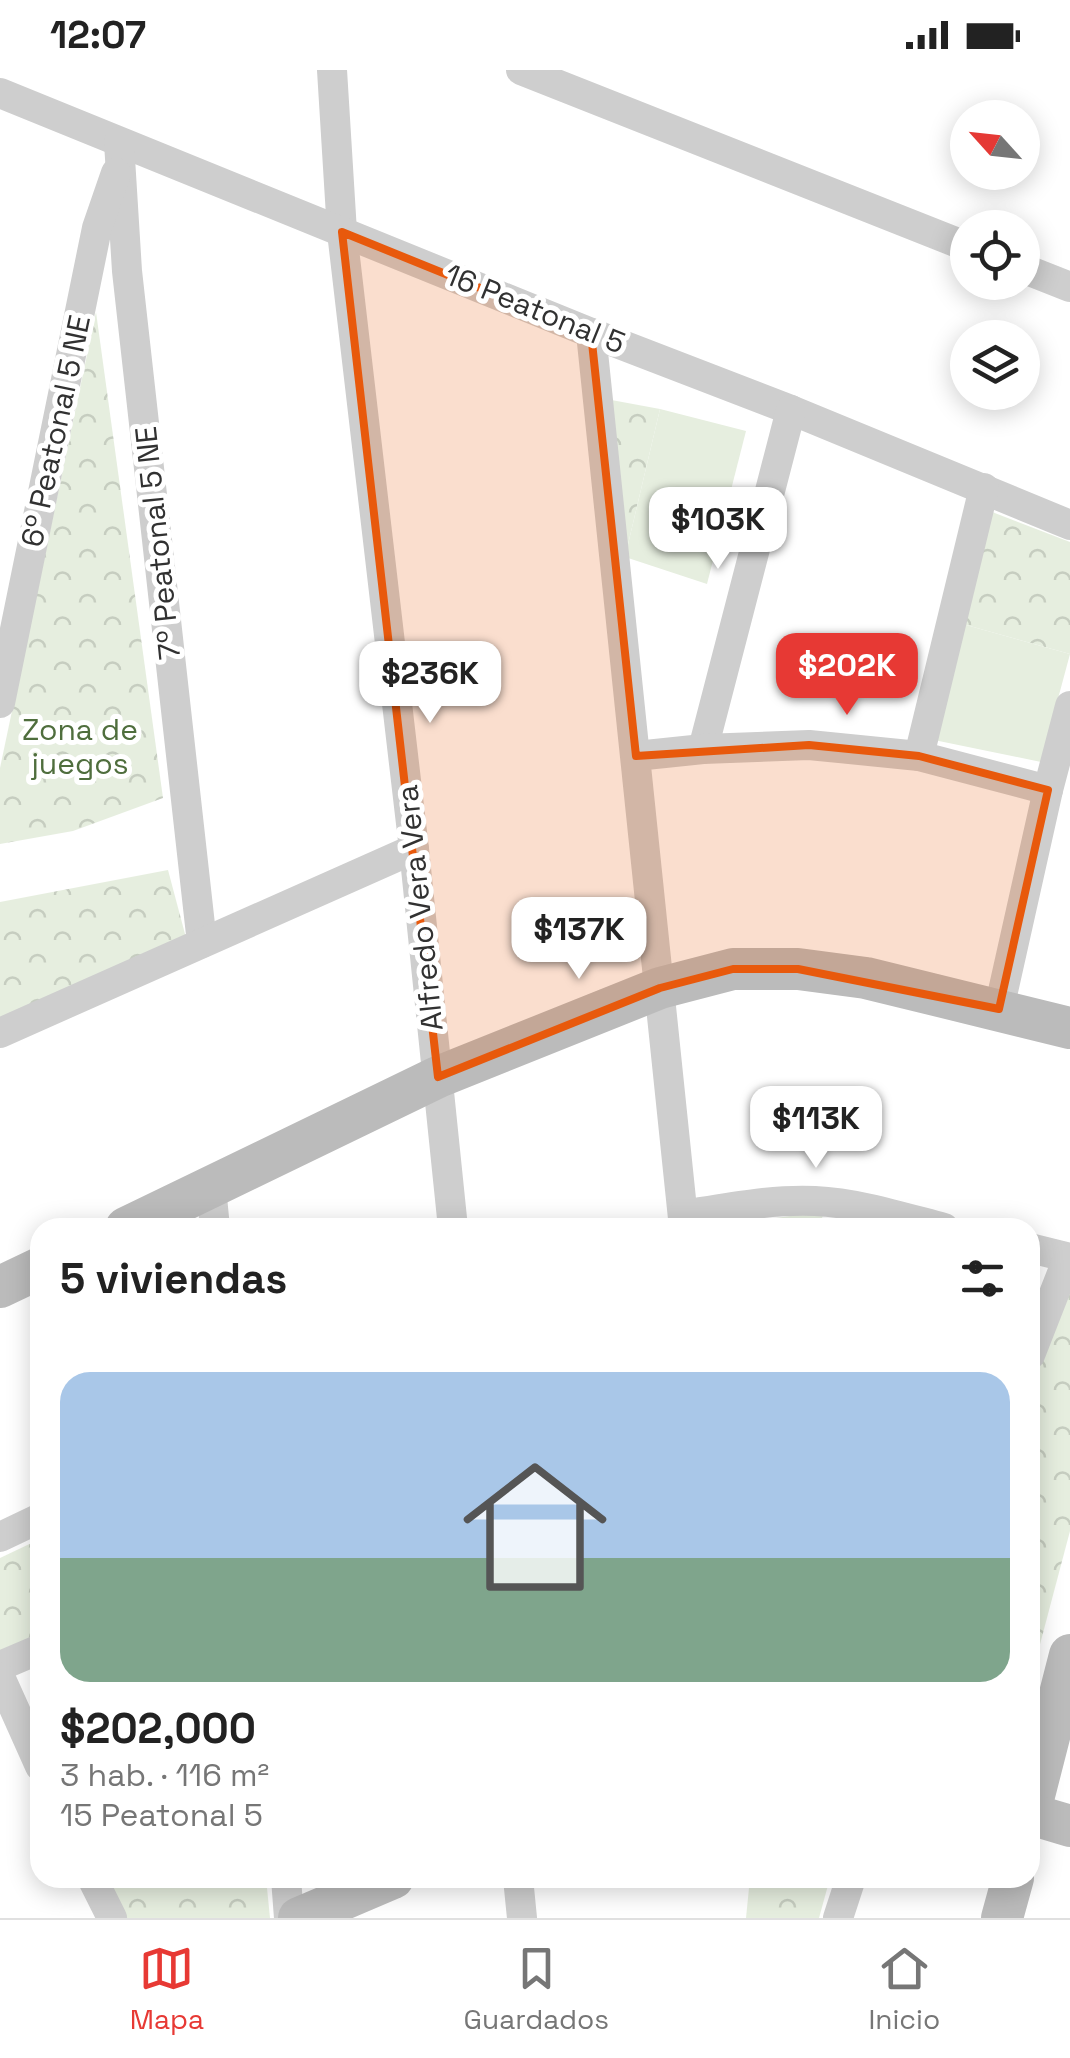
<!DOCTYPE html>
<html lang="es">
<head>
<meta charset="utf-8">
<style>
  :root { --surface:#fff; --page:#f2f2f2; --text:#222; --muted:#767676; --line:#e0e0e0; --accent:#e73934 }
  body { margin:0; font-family:"Space Grotesk",sans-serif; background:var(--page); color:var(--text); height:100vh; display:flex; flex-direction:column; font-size:38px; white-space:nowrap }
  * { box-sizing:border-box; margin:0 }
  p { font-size:32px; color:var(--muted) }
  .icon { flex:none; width:55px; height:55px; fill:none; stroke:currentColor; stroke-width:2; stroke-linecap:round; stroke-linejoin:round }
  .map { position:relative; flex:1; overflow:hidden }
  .details { position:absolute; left:30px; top:1148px; width:1010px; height:670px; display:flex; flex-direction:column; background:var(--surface); border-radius:30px; box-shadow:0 5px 25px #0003 }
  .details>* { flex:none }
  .needle { width:65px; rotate:297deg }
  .buttons { position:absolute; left:950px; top:30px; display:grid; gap:20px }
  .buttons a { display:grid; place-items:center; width:90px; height:90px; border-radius:50%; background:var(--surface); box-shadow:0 5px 25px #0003; font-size:50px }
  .price { position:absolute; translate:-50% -85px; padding:0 22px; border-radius:20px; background:#fff; color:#222; font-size:32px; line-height:65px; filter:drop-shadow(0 2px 5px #0008) }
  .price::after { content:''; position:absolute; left:50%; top:60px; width:30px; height:22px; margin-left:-15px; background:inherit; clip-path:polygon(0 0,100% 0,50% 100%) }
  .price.on { background:var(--accent); color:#fff }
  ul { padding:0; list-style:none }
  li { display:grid; align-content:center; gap:20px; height:530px; padding:0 30px }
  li+li { border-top:2px solid var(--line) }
  li span { display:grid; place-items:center; height:310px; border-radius:30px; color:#555 }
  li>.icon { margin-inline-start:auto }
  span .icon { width:180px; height:180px; fill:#fffc; stroke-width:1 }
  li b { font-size:42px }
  h2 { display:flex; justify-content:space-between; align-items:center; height:120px; padding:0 30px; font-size:42px }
  .status { display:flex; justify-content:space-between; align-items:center; height:70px; padding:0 50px; background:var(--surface); direction:ltr }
  .status svg { height:28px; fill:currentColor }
  .tab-bar { display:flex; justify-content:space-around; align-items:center; height:140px; border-top:2px solid var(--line); background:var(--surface); font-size:28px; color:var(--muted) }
  .tab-bar a { display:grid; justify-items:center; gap:5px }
  .tab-bar .on { color:var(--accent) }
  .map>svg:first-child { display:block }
</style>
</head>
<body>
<div class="status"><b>12:07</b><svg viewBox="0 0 49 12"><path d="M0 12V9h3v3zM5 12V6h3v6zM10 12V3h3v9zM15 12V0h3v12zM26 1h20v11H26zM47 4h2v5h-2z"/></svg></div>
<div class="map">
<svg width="1070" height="1848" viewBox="0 0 1070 1848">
  <defs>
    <pattern id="park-crowns" width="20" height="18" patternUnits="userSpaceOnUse" patternTransform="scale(2.5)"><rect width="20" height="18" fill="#e6eedf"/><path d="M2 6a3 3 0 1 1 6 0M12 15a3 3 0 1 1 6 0" fill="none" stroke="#c6cdc0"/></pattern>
  </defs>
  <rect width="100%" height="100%" fill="#fff"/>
  <g fill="url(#park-crowns)">
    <polygon points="96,242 163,728 73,761 0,774 0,698"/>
    <polygon points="606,329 660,339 625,487"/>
    <polygon points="987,440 1070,472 1070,584 959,553"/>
    <polygon points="168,800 189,879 0,960 0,832"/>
    <polygon points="825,1141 818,1157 713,1157"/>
    <polygon points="1067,1207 1070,1207 1070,1461 1030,1612 1030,1307"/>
    <polygon points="40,1469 40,1577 0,1595 0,1488"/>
    <polygon points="86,1808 266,1808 270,1848 105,1848"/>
    <polygon points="750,1808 830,1808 819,1848 746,1848"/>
  </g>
  <g fill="#e6eedf">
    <polygon points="660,339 746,361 707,514 625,487"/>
    <polygon points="959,553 1070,584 1041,692 934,670"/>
  </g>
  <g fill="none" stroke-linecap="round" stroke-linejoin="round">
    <g stroke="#cecece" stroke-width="30">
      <polyline points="332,0 342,162 414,779 453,1158"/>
      <polyline points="521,0 968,177"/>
      <polyline points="0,23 591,263 791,340 1070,455"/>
      <polyline points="119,72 127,201 202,873"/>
      <polyline points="1022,198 1070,217"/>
      <polyline points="591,263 684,1158"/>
      <polyline points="0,633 97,158 116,103"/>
      <polyline points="703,679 791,340"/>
      <polyline points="636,686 703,679 809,675 919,686 1048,720"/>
      <polyline points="919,686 984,418"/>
      <polyline points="999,939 1048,720 1070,636"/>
      <polyline points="0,963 414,779"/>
      <polyline points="211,1117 215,1158"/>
      <path d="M683 1145C726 1138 771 1129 815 1131 858 1133 902 1147 944 1158"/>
      <polyline points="1030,1178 1070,1188"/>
      <polyline points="1030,1285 1068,1188"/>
      <polyline points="0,1467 40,1448"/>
      <polyline points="0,1596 40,1579"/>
      <polyline points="0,1607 40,1696"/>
      <polyline points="92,1808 112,1848"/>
      <polyline points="286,1808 289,1848"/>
      <polyline points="518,1808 522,1848"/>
      <polyline points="838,1848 851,1808"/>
    </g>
    <g stroke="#bbb" stroke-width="42">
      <polyline points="126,1158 438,1007 660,918 733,899 798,899 866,908 1070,958"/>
      <polyline points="0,1217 40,1198"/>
      <polyline points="1030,1741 1070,1585"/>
      <polyline points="1030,1744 1070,1756"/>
      <polyline points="299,1848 393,1808"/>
      <polyline points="1002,1848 1013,1808"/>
    </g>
  </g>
  <path fill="#e8590c" fill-opacity="0.2" stroke="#e8590c" stroke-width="8" stroke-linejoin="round" d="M342 162 591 263 636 686 809 675 919 686 1048 720 999 939 798 899H733L660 918 438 1007Z"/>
  <g text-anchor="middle" stroke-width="10" stroke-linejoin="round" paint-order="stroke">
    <g font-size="30" fill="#313131" stroke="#fff">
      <text transform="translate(535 239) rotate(22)" y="10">16 Peatonal 5</text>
      <text transform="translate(56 361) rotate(-78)" y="10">6º Peatonal 5 NE</text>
      <text transform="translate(158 473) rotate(-96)" y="10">7º Peatonal 5 NE</text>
      <text transform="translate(420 838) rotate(-96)" y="10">Alfredo Vera Vera</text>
    </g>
    <g font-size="30" fill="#4f6e3d" stroke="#fff">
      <text x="80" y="670">Zona de<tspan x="80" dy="34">juegos</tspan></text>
    </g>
  </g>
</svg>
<div class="buttons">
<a><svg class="needle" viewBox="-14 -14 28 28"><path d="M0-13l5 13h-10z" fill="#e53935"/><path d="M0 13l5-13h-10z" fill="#767676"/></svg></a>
<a><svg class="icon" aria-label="locate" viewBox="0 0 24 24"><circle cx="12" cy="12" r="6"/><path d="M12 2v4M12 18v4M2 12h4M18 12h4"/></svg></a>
<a><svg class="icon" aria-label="layers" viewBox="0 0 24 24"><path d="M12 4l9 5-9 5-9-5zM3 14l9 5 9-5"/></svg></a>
</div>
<b class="price" style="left:718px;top:502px">$103K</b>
<b class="price on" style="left:847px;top:648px">$202K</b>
<b class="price" style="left:430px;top:656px">$236K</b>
<b class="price" style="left:579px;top:912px">$137K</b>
<b class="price" style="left:816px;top:1101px">$113K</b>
<section class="details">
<h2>5 viviendas<svg class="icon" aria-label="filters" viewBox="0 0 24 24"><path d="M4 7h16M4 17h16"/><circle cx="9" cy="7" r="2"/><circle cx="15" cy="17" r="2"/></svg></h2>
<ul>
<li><span style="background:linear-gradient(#a9c7e8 60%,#7fa58c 0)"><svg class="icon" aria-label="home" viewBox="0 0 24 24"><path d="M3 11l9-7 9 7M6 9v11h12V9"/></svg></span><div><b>$202,000</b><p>3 hab. · 116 m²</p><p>15 Peatonal 5</p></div></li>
</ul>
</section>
</div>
<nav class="tab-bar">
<a class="on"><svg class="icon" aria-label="map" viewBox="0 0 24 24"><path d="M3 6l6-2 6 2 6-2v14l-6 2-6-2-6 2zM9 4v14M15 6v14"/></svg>Mapa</a>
<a><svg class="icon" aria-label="saved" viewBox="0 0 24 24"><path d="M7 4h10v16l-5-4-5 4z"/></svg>Guardados</a>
<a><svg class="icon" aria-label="home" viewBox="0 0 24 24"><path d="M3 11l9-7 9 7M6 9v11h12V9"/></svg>Inicio</a>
</nav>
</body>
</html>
